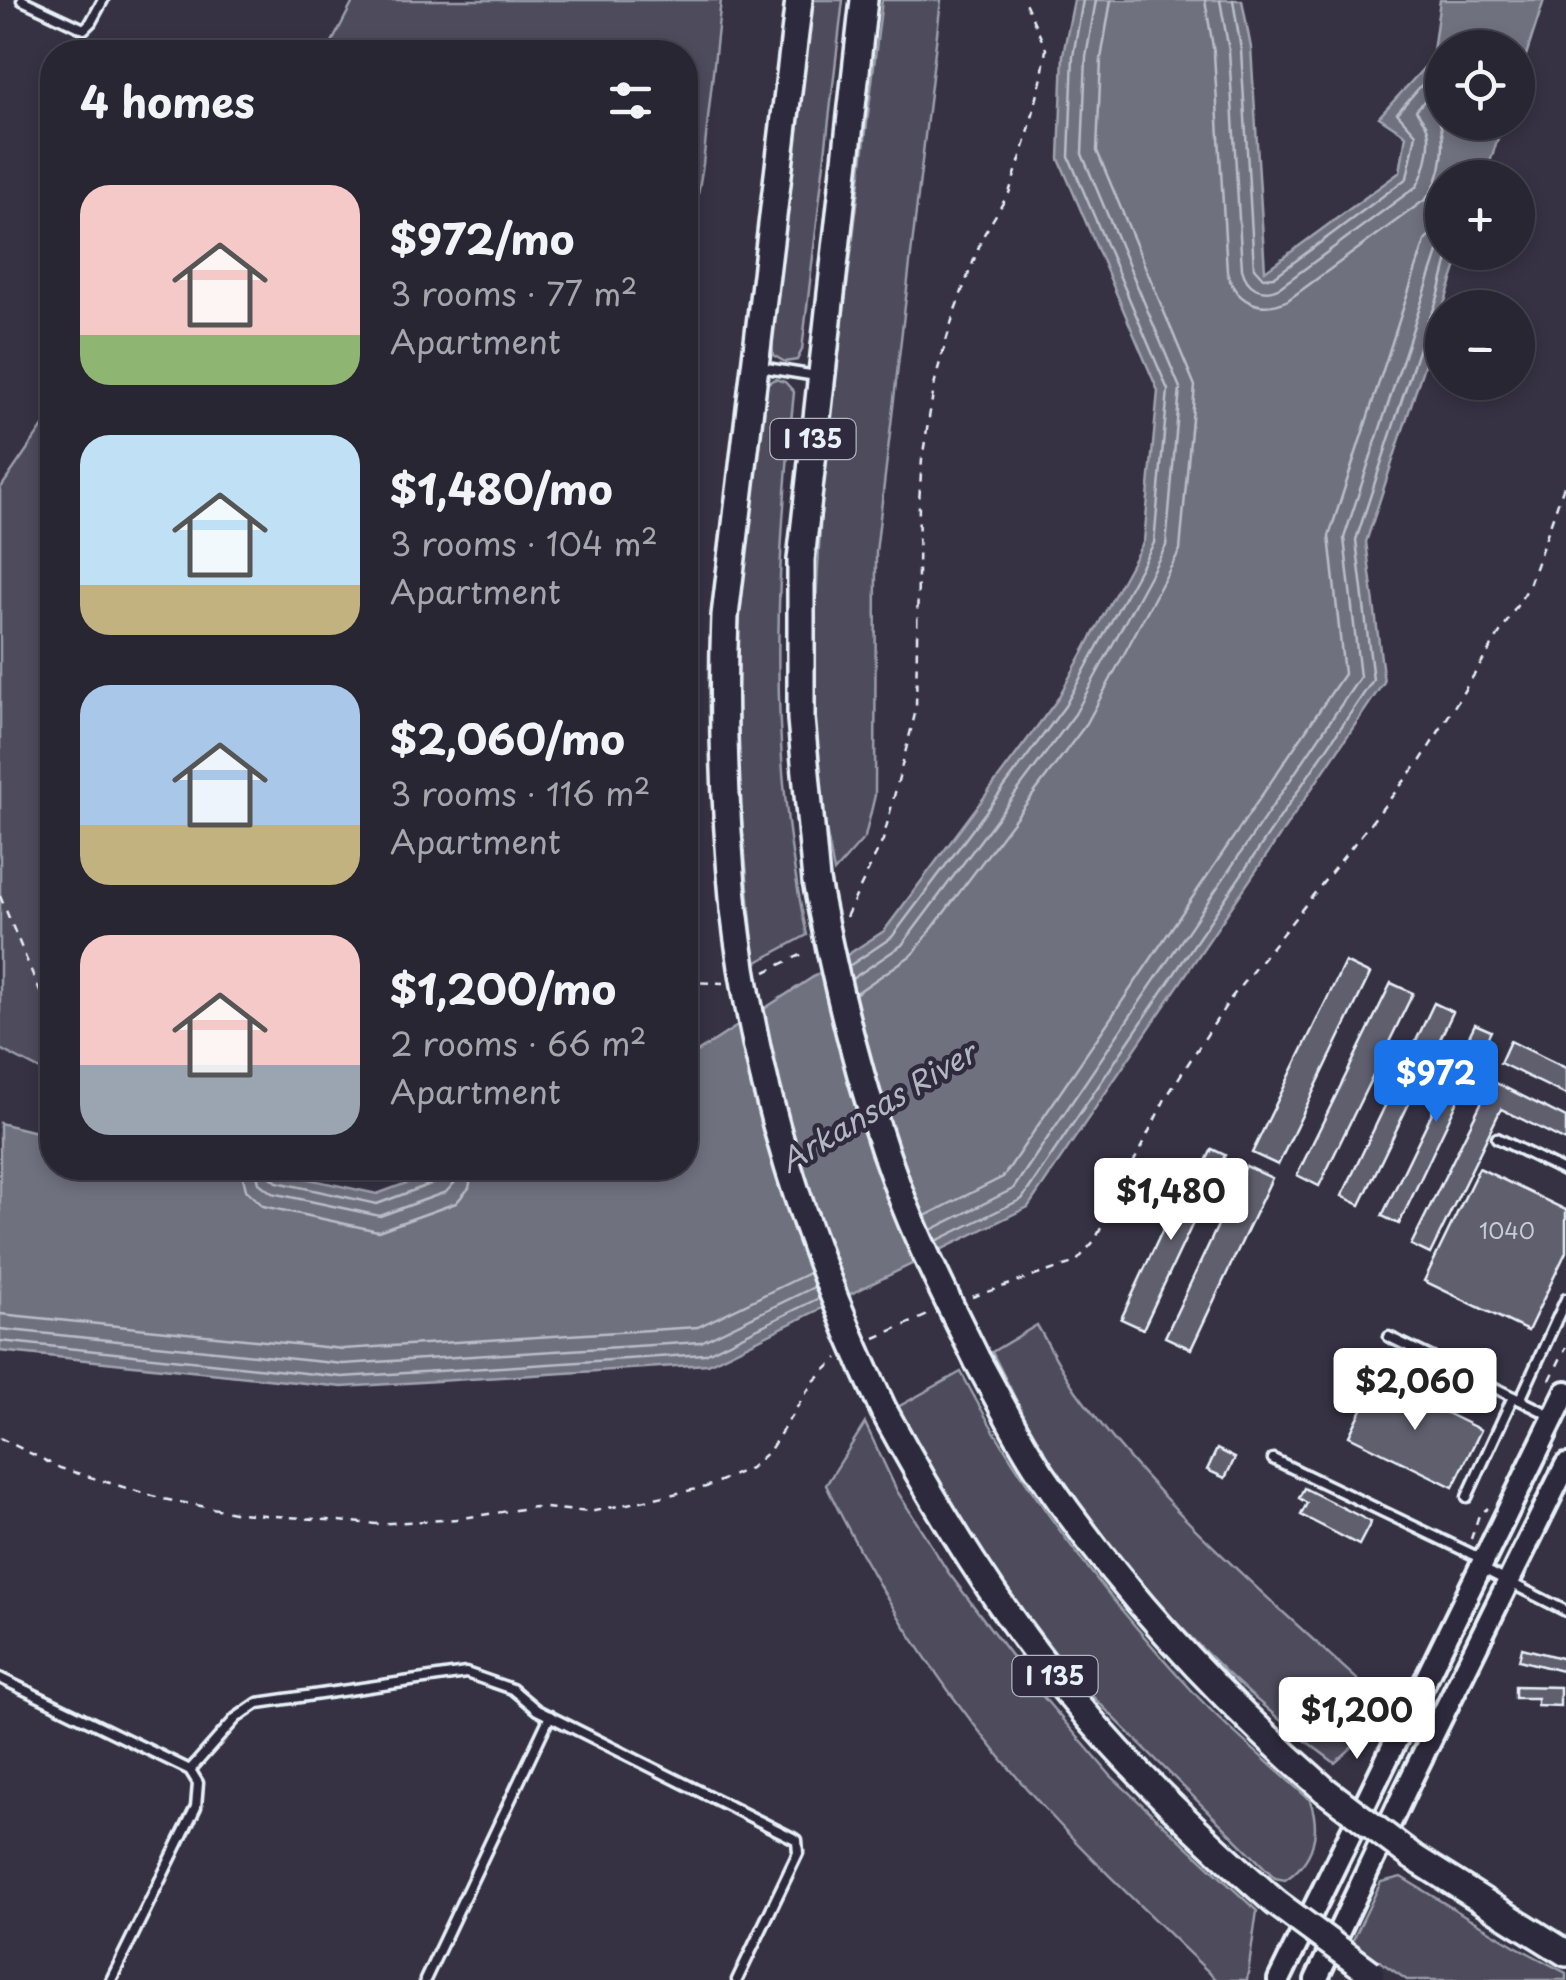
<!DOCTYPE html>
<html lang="en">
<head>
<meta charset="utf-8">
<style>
  :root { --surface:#282633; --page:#302e3b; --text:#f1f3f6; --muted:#a5a5ac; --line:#44434e; --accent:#1a73e8 }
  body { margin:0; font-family:"Playpen Sans",sans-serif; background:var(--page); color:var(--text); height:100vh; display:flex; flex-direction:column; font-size:38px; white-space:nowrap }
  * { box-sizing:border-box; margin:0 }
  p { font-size:32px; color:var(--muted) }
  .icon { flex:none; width:55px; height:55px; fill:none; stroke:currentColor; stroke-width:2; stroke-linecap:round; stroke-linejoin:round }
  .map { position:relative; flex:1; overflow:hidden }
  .drawer { position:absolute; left:40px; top:40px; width:658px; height:1140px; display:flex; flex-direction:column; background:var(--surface); border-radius:40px; box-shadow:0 5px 15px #0003,0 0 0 2px var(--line) }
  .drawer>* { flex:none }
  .buttons { position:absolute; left:1425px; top:30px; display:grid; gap:20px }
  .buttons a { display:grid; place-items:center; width:110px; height:110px; border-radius:50%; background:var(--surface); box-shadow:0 5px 15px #0003,0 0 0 2px var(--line); font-size:50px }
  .price { position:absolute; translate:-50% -85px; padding:0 22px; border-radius:10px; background:#fff; color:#222; font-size:32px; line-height:65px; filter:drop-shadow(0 2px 5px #0008) }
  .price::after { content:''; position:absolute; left:50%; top:60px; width:30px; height:22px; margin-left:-15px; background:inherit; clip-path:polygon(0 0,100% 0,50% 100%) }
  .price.active { background:var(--accent); color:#fff }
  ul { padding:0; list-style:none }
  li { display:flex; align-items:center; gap:30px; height:250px; padding:0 40px }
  li span { display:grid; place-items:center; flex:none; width:280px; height:200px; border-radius:30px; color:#555 }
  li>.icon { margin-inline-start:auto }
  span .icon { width:120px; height:120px; fill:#fffc; stroke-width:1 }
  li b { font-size:42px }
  h2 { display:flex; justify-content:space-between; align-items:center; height:120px; padding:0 40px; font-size:42px }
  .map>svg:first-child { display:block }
</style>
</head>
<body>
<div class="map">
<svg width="1566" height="1980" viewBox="0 0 1566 1980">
  <rect width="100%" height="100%" fill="#363244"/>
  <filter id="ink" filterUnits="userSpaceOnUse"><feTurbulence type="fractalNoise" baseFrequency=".01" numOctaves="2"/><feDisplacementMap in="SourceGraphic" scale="20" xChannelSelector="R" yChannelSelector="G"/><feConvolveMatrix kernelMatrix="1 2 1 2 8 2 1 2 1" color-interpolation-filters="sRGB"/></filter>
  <g filter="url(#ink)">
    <g fill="#4d4b5c" stroke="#9a9eaa" stroke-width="2.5">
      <polygon points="354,0 721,0 703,164 685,276 685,52 327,52"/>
      <polygon points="812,0 843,0 802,350 797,360 785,362 773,355 772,338"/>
      <polygon points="882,0 941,0 876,552 875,795 865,837 834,872 820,797 815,713 814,643 822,491"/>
      <path d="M775 379 785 382 794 392C775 574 767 755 807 935L755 963 734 737V643L763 394 768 383Z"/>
      <polygon points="52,413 52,1076 0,1049 0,489"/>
      <path d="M1037 1325C1050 1347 1061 1370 1076 1391 1160 1508 1275 1604 1381 1701L1370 1731 1335 1763C1218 1677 1113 1565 1037 1440 1021 1412 1007 1381 992 1352Z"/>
      <path d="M961 1372C1022 1490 1108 1600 1198 1697 1233 1734 1273 1766 1310 1800 1321 1832 1314 1861 1285 1880L1275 1878 1076 1680 1002 1583 958 1517 896 1408Z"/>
      <path d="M865 1423 897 1491 948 1572 1033 1685 1111 1776 1257 1911 1247 1980H1217C1153 1918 1087 1857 1028 1790 947 1698 879 1595 826 1485Z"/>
      <polygon points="1401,1877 1515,1946 1566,1973 1566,1980 1407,1980 1352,1942 1381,1882"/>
    </g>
    <polygon fill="#70717f" stroke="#a0a4af" stroke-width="2.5" points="1074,0 1242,0 1251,48 1265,271 1400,172 1406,135 1379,117 1432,59 1440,0 1544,0 1518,80 1518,48 1442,48 1442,122 1503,123 1485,177 1442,178 1442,252 1461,253 1366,542 1384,682 1028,1207 708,1364 342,1387 0,1351 0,1123 52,1136 52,1168 258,1168 377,1194 447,1168 685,1168 685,1060 884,931 1057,700 1144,541 1158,391 1059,159 1063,55"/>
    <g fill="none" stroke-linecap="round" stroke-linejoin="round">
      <g stroke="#b8bec8" stroke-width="2.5">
        <path d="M1205 0 1214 53 1227 271C1234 301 1260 314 1288 300L1426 199C1444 177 1448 137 1436 112L1442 103"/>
        <path d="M1220 0 1229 51 1242 269C1247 288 1262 296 1280 287L1417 186C1425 172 1434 140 1426 125 1423 120 1419 115 1416 110L1442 81"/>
        <polyline points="1233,0 1241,50 1254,268 1263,278 1274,277 1407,178 1416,134 1397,113 1439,65 1442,56"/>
        <polyline points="849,966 892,937 1065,706 1154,543 1168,390 1069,157 1073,56 1083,0"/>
        <polyline points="852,979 902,945 1075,714 1166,546 1180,388 1082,154 1086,57 1096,0"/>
        <polyline points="855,994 913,954 1087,723 1180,550 1195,386 1097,151 1101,59 1111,0"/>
        <polyline points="241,1168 246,1190 263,1206 378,1231 456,1203 469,1188 473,1168"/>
        <polyline points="256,1168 259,1183 272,1193 380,1216 446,1192 456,1181 458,1168"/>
        <polyline points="269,1168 270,1176 277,1182 377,1204 439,1181 446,1168"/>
        <polyline points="925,1216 1003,1177 1344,674 1329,536 1425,241 1442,220"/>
        <polyline points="931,1230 1013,1189 1360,677 1344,538 1442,240"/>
        <path d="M936 1241 1022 1199 1373 680 1356 540 1428 320C1438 307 1444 271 1450 252"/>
        <polyline points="0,1314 343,1349 698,1327 809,1273"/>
        <polyline points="0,1329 343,1364 701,1342 814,1287"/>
        <polyline points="0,1341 342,1377 705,1354 819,1298"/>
      </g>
    </g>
    <g fill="#605e6e" stroke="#e8f1f8" stroke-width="2.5">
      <polygon points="1345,962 1370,974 1278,1165 1252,1153"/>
      <polygon points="1391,983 1413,993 1319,1186 1297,1175"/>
      <polygon points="1434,1003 1453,1012 1360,1205 1342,1196"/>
      <polygon points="1475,1024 1491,1031 1399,1224 1382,1216"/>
      <polygon points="1510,1041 1566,1068 1566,1095 1500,1063"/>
      <polygon points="1492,1081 1566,1118 1566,1141 1501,1109 1430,1254 1411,1245"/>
      <polygon points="1212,1149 1225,1155 1143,1329 1121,1319 1185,1182 1194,1186"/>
      <polygon points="1246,1166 1272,1178 1191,1349 1165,1337"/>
      <polygon points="1479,1168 1566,1210 1566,1252 1528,1331 1424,1281"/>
      <polygon points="1377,1379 1481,1430 1453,1487 1349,1436"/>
      <polygon points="1217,1449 1235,1458 1225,1478 1207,1470"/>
      <polygon points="1304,1488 1371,1522 1359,1545 1301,1515 1307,1503 1299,1498"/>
      <polygon points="1522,1648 1565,1659 1562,1671 1519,1660"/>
      <polygon points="1515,1686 1560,1687 1560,1706 1537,1705 1537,1698 1515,1698"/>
    </g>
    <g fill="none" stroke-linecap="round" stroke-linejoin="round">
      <g stroke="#e8f1f8" stroke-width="15">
        <g id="lane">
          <polyline points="22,0 84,29 91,22 103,0"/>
          <polyline points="760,367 816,376"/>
          <polyline points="1497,1138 1566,1172"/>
          <polyline points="1389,1337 1520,1400"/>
          <polyline points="1554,1417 1520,1400 1566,1299"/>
          <polyline points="1273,1459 1480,1558"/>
          <polyline points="1467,1497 1513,1397"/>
          <polyline points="1481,1568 1566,1611"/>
          <polyline points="0,1678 190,1770 198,1783 196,1807 111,1980"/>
          <polyline points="190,1770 236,1718 258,1703 466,1673 512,1689 537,1710 797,1840 798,1853 737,1980"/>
          <polyline points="425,1980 550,1716"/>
        </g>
      </g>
      <g stroke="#e8f1f8" stroke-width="28">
        <g id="secondary">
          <polyline points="1279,1980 1566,1392"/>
          <polyline points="1316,1980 1406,1789 1566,1465"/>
        </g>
      </g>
      <g stroke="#e8f1f8" stroke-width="32">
        <g id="highway">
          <polyline points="816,881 801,719 801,560 864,0"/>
          <path d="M734 909C725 811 721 714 725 616L799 0"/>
          <path d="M977 1360C998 1397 1017 1438 1041 1473 1121 1592 1217 1695 1325 1790"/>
          <path d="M884 1411C940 1514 1000 1613 1076 1703 1136 1775 1205 1840 1275 1902"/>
          <polyline points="1413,1857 1566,1953"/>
        </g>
      </g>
      <g stroke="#e8f1f8" stroke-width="2.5" stroke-dasharray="8 8" stroke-linecap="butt">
        <polyline points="0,896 43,999 52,1007"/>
        <polyline points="846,917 883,840 916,710 919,502 922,459 936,376 955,310 983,236 1009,193 1027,138 1042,77 1046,49 1024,0"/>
        <polyline points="765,972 807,952"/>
        <polyline points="685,982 723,983"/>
        <polyline points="972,1297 1076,1262 1095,1240 1165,1099 1231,998 1421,760 1528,588 1566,480"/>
        <polyline points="875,1338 928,1315"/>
        <polyline points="1550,1380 1566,1347"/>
        <polyline points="0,1438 60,1468 163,1499 239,1513 376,1524 457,1519 534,1507 590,1512 706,1487 750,1468 770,1450 813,1382 838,1358"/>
        <polyline points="1471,1539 1479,1515 1488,1508"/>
      </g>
      <use href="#lane" stroke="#2f2a3d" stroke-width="8"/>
      <use href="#secondary" stroke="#2f2a3d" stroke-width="20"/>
      <use href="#highway" stroke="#2f2a3d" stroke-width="25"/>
      <g stroke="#e8f1f8" stroke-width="32" stroke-linecap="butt">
        <g id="highway-bridge">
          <path d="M816 881C836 985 860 1086 897 1185 919 1245 949 1303 977 1360"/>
          <path d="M734 909C755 1089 807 1248 884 1411"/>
          <polyline points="1325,1790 1413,1857"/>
          <polyline points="1275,1902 1371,1973"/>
        </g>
      </g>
      <use href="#highway-bridge" stroke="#2f2a3d" stroke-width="25"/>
    </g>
  </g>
  <g text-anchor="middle" stroke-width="9" stroke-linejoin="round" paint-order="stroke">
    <g font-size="22" fill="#c6ccd6">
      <text x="1507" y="1239">1040</text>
    </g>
    <g fill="#2f2a3d" stroke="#b0b5c0" stroke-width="2.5">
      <rect x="770.5" y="419" width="85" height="40" rx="8"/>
      <rect x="1012.5" y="1656" width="85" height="40" rx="8"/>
    </g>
    <g font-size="25" font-weight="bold" fill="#e8f1f8">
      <text x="813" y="448">I 135</text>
      <text x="1055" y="1685">I 135</text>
    </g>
    <g font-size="30" font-style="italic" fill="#b2b7c2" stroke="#2f2a3d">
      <text transform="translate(878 1108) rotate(-31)" y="10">Arkansas River</text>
    </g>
  </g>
</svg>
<div class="buttons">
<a><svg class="icon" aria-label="locate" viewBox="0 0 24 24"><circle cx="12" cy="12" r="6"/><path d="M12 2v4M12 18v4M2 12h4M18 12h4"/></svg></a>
<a>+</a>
<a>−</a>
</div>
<b class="price active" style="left:1436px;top:1125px">$972</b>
<b class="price" style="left:1171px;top:1243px">$1,480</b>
<b class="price" style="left:1415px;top:1433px">$2,060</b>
<b class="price" style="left:1357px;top:1762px">$1,200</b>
<section class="drawer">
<h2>4 homes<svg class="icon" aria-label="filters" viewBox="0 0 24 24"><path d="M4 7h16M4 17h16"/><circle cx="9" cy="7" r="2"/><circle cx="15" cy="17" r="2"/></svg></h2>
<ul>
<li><span style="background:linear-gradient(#f6c9c9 75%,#8fb573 0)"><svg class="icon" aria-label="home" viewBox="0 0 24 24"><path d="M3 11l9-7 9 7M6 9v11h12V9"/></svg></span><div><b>$972/mo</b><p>3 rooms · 77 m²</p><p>Apartment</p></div></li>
<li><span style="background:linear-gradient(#bfe0f5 75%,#c2b280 0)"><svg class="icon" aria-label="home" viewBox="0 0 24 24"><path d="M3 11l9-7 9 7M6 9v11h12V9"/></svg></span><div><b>$1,480/mo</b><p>3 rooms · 104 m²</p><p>Apartment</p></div></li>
<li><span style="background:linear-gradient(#a9c7e8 70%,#c2b280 0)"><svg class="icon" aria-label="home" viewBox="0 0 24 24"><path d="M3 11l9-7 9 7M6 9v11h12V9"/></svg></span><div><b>$2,060/mo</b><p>3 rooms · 116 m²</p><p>Apartment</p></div></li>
<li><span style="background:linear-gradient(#f6c9c9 65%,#9aa5b1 0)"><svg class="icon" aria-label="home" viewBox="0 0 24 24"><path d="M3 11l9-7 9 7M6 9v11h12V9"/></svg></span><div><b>$1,200/mo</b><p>2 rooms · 66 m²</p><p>Apartment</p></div></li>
</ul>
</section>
</div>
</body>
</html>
